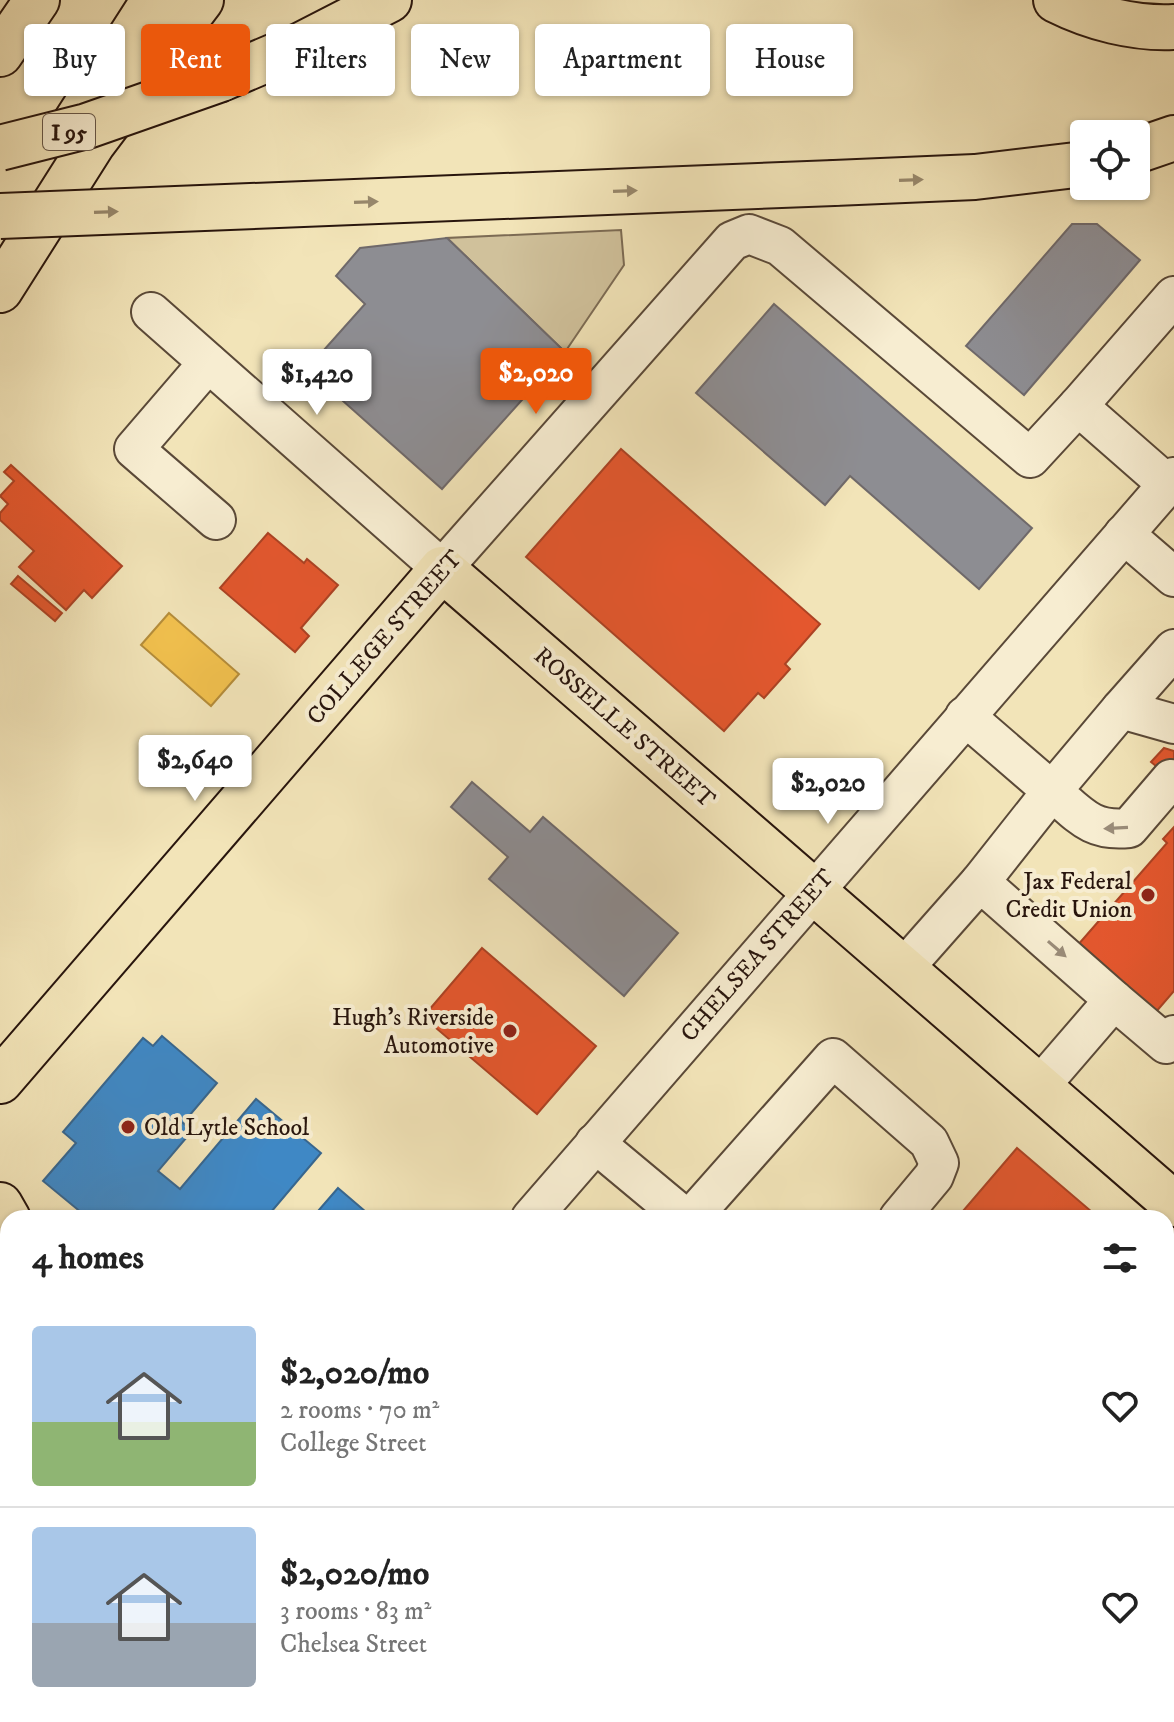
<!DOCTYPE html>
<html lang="en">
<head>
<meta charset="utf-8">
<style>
  :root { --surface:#fff; --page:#f6f6f6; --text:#222; --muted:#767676; --line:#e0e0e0; --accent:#ea580c }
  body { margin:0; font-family:"IM FELL DW Pica",serif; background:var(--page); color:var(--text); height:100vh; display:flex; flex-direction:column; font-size:30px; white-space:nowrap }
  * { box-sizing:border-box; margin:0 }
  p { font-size:26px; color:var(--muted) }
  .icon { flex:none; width:44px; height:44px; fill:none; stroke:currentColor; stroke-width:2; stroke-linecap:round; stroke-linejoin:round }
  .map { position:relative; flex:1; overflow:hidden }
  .side { position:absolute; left:0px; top:1210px; width:1174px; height:512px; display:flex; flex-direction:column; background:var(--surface); border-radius:24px 24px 0 0; box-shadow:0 2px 6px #0004 }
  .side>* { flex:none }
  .hud { position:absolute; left:24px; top:24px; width:1126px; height:72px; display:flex; gap:16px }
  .fabs { position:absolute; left:1070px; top:120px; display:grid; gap:16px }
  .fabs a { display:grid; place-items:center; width:80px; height:80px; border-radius:8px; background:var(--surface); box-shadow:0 2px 6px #0004; font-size:40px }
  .price { position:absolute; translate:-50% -68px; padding:0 18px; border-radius:8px; background:#fff; color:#222; font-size:26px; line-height:52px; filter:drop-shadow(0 2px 4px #0008) }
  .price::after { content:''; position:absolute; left:50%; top:48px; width:24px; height:18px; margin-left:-12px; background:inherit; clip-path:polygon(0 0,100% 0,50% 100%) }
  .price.on { background:var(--accent); color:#fff }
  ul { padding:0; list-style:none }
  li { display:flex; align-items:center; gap:24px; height:200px; padding:0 32px }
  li+li { border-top:2px solid var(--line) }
  li span { display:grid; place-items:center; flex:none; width:224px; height:160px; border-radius:8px; color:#555 }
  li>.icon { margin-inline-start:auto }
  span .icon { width:96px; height:96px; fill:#fffc; stroke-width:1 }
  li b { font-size:34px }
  h2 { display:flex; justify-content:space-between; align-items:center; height:96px; padding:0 32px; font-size:34px }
  .pill { padding:0 28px; border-radius:8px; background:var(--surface); box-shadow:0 2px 6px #0004; font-size:28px; line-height:72px }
  .pill.on { background:var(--accent); color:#fff }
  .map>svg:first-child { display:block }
</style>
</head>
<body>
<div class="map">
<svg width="1174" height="1722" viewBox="0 0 1174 1722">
  <rect width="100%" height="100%" fill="#f2e4b8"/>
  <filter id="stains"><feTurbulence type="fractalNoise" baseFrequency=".0025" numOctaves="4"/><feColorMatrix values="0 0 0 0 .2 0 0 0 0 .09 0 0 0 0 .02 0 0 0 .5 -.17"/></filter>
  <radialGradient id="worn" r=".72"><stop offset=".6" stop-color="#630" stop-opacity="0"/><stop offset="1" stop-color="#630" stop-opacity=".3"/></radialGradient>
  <polygon fill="#d0c19b" stroke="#7c6b54" stroke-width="2" points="621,230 624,265 565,352 447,238"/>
  <polygon fill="#f2c14e" stroke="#b58d3a" stroke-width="2" points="169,613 239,674 211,706 141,645"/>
  <g fill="#e4572e" stroke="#ac4324" stroke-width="2">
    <polygon points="621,449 820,624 785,664 790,669 764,698 758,693 724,731 526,557"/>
    <polygon points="11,465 122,566 92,598 84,590 66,610 19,567 34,551 0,520 0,513 8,504 0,496 14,481 4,472"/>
    <polygon points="268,533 304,563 307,559 338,585 301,628 309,636 295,652 220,588"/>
    <polygon points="18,576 62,613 55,621 11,584"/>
    <polygon points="1164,748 1174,751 1174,781 1151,762"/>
    <polygon points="1174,827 1174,991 1155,1013 1077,946 1167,843 1163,839"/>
    <polygon points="482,948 596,1046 537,1114 423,1017"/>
    <polygon points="1017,1148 1092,1212 1086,1218 957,1218"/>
    <polygon points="1174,1334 1174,1418 1166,1411 1166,1343"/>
  </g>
  <g fill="#3f88c5" stroke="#38668e" stroke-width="2">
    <polygon points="162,1036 217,1083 183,1123 192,1131 158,1171 180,1189 256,1099 321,1153 266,1218 88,1218 43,1181 76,1143 63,1132 143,1038 153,1046"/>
    <polygon points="338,1188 373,1218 312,1218"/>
  </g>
  <g fill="#8d8d92" stroke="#6f696a" stroke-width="2">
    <polygon points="1072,224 1097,224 1140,260 1024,395 966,346"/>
    <polygon points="447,238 565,352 442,489 307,369 365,304 336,276 360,248"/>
    <polygon points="774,304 1032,528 979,589 850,476 825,505 696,393"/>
    <polygon points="472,782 530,832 543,817 678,933 624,996 489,879 508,857 451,807"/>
  </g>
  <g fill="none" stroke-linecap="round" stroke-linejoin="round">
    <g stroke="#5a4938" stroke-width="42">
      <g id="minor">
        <polyline points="151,312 442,569 732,241 749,234 780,246 1030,458 1078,406 1167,484"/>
        <polyline points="208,363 134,449 216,520"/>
        <polyline points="1078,406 1174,296"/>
        <polyline points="1124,534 1174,577"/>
        <polyline points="1121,709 1174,649"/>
        <polyline points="965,716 1052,791 980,882"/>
        <path d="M1171 779 1129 828C1091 832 1080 815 1052 791L1121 709 1174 724"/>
        <polyline points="904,968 980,882 1114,1000 1039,1087"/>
        <polyline points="1114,1000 1166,1044 1174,1035"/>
        <polyline points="595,1143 685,1218"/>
        <polyline points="531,1218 1174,477"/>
        <polyline points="691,1218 833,1058 929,1142 939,1163 934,1176 899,1218"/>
        <polyline points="1166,1488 1174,1495"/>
        <polyline points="1166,1652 1174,1644"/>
        <polyline points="1166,1703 1174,1710"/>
        <polyline points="476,1714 485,1722"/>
        <polyline points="925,1714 934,1722"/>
        <polyline points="1045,1714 1055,1722"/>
        <polyline points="732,1722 739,1714"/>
      </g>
    </g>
    <g stroke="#28150d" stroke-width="48">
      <polyline id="major" points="0,1081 442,569 1174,1204"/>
    </g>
    <g stroke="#28150d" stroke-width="48">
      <g id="highway">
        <path d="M1056 0C1092 18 1134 29 1174 27"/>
        <polyline points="0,54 37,0"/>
        <polyline points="221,79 301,45 389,0"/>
        <polyline points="70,131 154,0"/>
        <polyline points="1136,151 1174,138"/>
        <polyline points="834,183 975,177 1084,164"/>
        <polyline points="0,290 93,143 201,0"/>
        <polyline points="0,1205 8,1219"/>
        <polyline points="0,1289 8,1308"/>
        <polyline points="0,1481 8,1493"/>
        <polyline points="0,1602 8,1613"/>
        <polyline points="96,1714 104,1722"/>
        <polyline points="192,1714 200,1722"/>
        <polyline points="284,1714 292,1722"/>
        <polyline points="416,1714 424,1722"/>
      </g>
    </g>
    <use href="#minor" stroke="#f7edd1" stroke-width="38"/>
    <use href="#major" stroke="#f2e4b8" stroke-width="44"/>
    <use href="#highway" stroke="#f2e4b8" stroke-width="44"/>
    <g stroke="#28150d" stroke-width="48" stroke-linecap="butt">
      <g id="highway-bridge">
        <polyline points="0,148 87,126 221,79"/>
        <polyline points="0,216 834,183"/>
      </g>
    </g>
    <use href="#highway-bridge" stroke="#f2e4b8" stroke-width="44"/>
  </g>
  <defs><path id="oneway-solid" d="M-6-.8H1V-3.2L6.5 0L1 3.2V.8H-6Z" transform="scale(2)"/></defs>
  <g fill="#97876b">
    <use href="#oneway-solid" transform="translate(911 180) rotate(-2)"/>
    <use href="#oneway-solid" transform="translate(625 191) rotate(-2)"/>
    <use href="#oneway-solid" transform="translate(366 202) rotate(-2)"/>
    <use href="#oneway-solid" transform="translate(106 212) rotate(-2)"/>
  </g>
  <g fill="#9a8c79">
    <use href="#oneway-solid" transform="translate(1116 828) rotate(177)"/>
    <use href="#oneway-solid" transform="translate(1057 949) rotate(41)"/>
  </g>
  <g fill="#8f2418" stroke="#f7edd1" stroke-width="3">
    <circle cx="1148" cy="895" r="8"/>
    <circle cx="510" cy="1031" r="8"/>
    <circle cx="128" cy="1127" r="8"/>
  </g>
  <g text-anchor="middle" stroke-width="8" stroke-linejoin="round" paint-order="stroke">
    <rect fill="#f7edd1" stroke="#665648" stroke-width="2" x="43" y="114" width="52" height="36" rx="6"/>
    <g font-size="22" font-weight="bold" fill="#28150d">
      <text x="69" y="140">I 95</text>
    </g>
    <g font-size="24" fill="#28150d" stroke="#f7edd1">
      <text transform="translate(384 637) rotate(-49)" y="8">COLLEGE STREET</text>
      <text transform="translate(625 727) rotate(41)" y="8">ROSSELLE STREET</text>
      <text transform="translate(757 955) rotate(-49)" y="8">CHELSEA STREET</text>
    </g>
    <g font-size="24" fill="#28150d" stroke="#f7edd1" text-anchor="end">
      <text x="1132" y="889">Jax Federal<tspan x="1132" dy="28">Credit Union</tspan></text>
      <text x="494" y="1025">Hugh's Riverside<tspan x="494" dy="28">Automotive</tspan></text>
      <text x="144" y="1135" text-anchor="start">Old Lytle School</text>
    </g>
  </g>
  <rect width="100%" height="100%" filter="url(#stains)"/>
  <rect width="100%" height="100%" fill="url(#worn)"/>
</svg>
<div class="fabs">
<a><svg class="icon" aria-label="locate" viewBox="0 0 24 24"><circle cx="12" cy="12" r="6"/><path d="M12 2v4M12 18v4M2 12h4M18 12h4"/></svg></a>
</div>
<b class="price on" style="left:536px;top:416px">$2,020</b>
<b class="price" style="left:317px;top:417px">$1,420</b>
<b class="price" style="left:195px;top:803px">$2,640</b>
<b class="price" style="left:828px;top:826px">$2,020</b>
<div class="hud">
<a class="pill">Buy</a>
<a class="pill on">Rent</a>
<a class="pill">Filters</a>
<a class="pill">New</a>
<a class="pill">Apartment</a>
<a class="pill">House</a>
</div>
<section class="side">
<h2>4 homes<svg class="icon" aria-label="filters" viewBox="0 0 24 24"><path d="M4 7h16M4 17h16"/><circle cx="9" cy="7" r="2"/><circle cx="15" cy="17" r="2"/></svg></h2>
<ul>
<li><span style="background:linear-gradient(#a9c7e8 60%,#8fb573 0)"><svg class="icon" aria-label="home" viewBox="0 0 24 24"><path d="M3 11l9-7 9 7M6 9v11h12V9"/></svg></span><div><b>$2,020/mo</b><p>2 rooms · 70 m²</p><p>College Street</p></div><svg class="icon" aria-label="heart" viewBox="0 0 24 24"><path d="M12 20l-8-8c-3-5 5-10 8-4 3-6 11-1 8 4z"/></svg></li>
<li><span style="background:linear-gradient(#a9c7e8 60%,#9aa5b1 0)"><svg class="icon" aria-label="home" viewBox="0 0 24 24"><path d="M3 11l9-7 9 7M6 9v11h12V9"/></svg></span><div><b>$2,020/mo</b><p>3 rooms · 83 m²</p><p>Chelsea Street</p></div><svg class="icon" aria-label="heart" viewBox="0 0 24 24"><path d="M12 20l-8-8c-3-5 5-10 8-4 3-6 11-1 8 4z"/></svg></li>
</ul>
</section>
</div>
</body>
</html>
